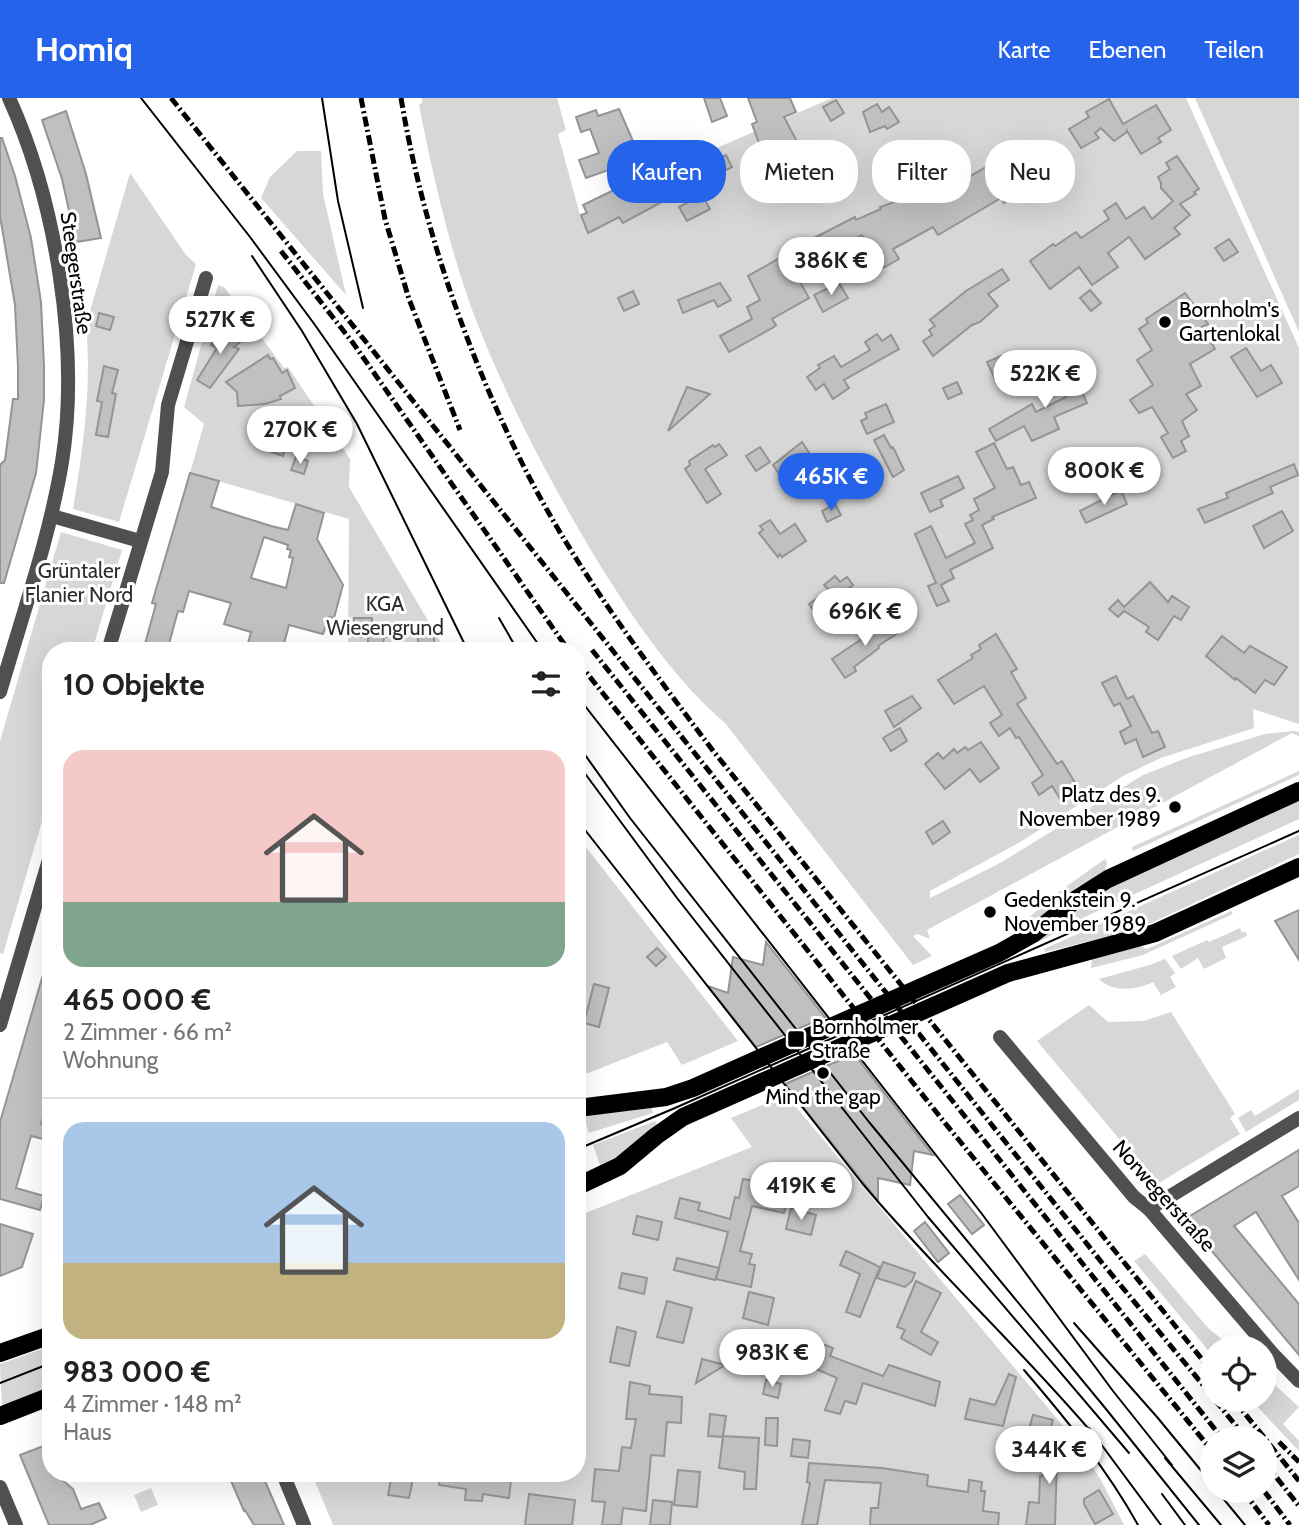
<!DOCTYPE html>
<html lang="de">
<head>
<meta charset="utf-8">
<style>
  :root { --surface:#fff; --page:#f2f2f2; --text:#222; --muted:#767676; --line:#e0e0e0; --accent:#2563eb }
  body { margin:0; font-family:Cabin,sans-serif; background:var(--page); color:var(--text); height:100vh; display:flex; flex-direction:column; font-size:26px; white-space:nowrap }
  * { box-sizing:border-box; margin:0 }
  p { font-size:23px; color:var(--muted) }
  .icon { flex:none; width:38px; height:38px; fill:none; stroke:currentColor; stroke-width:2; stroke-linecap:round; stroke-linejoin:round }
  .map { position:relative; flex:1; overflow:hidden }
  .sheet { position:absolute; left:42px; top:544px; width:544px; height:840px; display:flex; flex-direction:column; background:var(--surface); border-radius:28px; box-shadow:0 7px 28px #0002 }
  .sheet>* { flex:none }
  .hud { position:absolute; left:607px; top:42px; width:586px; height:63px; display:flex; gap:14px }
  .controls { position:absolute; left:1200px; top:1237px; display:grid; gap:14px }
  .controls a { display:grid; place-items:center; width:77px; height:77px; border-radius:50%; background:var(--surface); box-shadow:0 7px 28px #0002; font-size:35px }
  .price { position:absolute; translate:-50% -60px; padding:0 16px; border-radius:24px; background:#fff; color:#222; font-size:23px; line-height:46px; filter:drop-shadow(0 2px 4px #0008) }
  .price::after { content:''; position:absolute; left:50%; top:42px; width:21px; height:16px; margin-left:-10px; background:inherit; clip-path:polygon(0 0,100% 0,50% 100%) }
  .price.active { background:var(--accent); color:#fff }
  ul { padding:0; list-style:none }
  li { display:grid; align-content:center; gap:14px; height:371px; padding:0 21px }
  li+li { border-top:2px solid var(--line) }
  li span { display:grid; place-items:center; height:217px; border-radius:21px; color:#555 }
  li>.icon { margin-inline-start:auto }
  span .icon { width:126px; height:126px; fill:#fffc; stroke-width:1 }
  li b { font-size:30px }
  h2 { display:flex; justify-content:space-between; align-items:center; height:84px; padding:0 21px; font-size:30px }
  .tag { padding:0 24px; border-radius:28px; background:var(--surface); box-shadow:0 7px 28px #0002; font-size:24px; line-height:63px }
  .tag.active { background:var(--accent); color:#fff }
  header { display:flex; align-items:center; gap:42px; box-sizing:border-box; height:98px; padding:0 35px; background:var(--accent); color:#fff }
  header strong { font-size:33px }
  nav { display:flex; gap:38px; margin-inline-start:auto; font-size:24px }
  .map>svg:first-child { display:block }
</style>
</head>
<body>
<header>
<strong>Homiq</strong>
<nav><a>Karte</a><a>Ebenen</a><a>Teilen</a></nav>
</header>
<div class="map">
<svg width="1299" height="1427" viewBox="0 0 1299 1427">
  <rect width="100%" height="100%" fill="#fff"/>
  <g fill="#d7d7d7">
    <path d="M422 0H557L566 32 558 36 580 117 691 61 832 0H1186L1299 250V626L1253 611 1254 630 1161 660 1123 678 1022 743 930 793V800L1000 765 1143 677 1189 659 1265 636 1294 633 1299 634V638L1292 635 927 832 930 841 918 836 913 838 932 858 913 867 725 625C672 580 628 513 592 454 547 378 506 300 474 217 449 149 433 78 419 7L422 5Z"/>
    <polygon points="1195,0 1299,0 1299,234"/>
    <polygon points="297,53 321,53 323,96 346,197 261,100 270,79"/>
    <path d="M130 75 186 157 196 166 119 424 73 411C83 351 92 288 86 227Z"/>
    <polygon points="218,187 224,189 284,270 288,269 350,361 349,389 446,553 348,553 349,421 190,375 204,326 184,309"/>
    <polygon points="61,434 122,452 92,553 51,553 51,693 3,856 0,855 0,643"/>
    <polygon points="1299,673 1299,677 1133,753 1132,749"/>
    <polygon points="1299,703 1299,721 1089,817 1040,843 1039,842 1097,798 1120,785"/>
    <polygon points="1299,737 1299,756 1149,826 1114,837 1045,854 1044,851"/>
    <polygon points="578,739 738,943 682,967 667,944 578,979"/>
    <polygon points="1105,761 1107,765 1104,775 1076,790 1037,822 1028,826 1025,823 1057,795"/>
    <polygon points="1231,813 1233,816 1143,857 1091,870 1092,861 1138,847 1147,851"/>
    <polygon points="1240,830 1242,835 1245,833 1247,838 1222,849 1226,860 1204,871 1198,860 1181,871 1172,858 1207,842 1209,844"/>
    <path d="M1165 861 1175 875 1170 879 1176 889 1161 897 1153 884C1136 892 1113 895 1099 881L1150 867Z"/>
    <polygon points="1089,907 1108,924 1144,923 1171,914 1235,1016 1230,1020 1240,1036 1157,1086 1037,943"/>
    <polygon points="1299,991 1299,1002 1246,1034 1238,1020 1251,1012 1255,1018"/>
    <polygon points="786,997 1074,1341 1101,1382 1124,1427 333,1427 312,1376 578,1376 578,1118 752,1049 731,1020"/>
    <polygon points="652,1009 653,1015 589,1035 582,1016"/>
    <polygon points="655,1023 658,1027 620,1058 601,1070 593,1047"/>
    <polygon points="1145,1156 1209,1231 1232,1249 1213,1250 1213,1258 1134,1163"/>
    <polygon points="51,1248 51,1289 2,1309 0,1266"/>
    <polygon points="1265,1278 1299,1309 1283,1326 1299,1343 1299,1353 1251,1302 1265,1302"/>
    <polygon points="151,1390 158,1407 141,1414 134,1397"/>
  </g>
  <g fill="#c0c0c0" stroke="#949494" stroke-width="2" fill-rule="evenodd">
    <polygon points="704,0 720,0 727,18 712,24"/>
    <polygon points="748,0 790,0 796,14 784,19 803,55 795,59 802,71 783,82 777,72 768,77 752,48 759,45 752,26 757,24"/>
    <polygon points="1109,1 1123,26 1156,7 1171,32 1158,40 1161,44 1141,56 1127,33 1127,34 1114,43 1101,30 1095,35 1099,40 1081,50 1069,31 1089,19 1086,14"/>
    <polygon points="836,2 844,15 831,23 823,9"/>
    <polygon points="877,6 882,14 889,9 899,24 887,31 885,28 870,34 863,14"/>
    <polygon points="619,11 633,43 631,43 637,62 586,80 579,62 599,55 590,31 581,34 576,19 596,12 598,18"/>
    <polygon points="66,13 86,76 101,140 76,144 62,81 42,22"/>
    <polygon points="0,40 2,40 15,78 31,140 41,204 44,268 44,302 36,375 4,485 0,485 0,367 5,362 13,301 18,301 18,269 15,207 0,118"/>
    <polygon points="1025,43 1038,69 1042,66 1052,81 1026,98 1022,93 1004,105 1001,100 938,137 933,129 893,151 899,161 883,170 862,137 815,161 808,143 855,119 856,122 881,111 880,109 934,90 927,76 940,70 944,80 958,73 961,78 965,76 967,80 996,63 995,60 1011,52 1010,50"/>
    <polygon points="708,56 712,64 726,57 732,69 706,82 695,63"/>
    <polygon points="1177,58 1199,91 1194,94 1196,96 1180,106 1190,117 1174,130 1180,136 1145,161 1129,139 1108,155 1118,169 1092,187 1079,169 1050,191 1030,163 1053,146 1055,148 1076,134 1081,140 1109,121 1104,113 1116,105 1126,121 1144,109 1152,121 1173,103 1161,90 1161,85 1158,79 1170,71 1166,65"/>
    <polygon points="655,72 671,99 623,125 619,119 588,135 581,117 587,115 583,107"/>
    <polygon points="702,97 710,111 687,123 679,109"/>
    <polygon points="1229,141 1238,154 1224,163 1215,150"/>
    <polygon points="785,157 809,200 772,221 776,227 774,229 729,254 720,238 752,221 747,209 760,202 748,178"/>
    <polygon points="1002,171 1009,182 988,196 998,208 980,224 972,227 933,258 923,243 932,237 929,232 935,228 930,222 966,193"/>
    <polygon points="720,185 731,202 718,209 714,202 683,215 678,202"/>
    <polygon points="839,185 848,200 823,214 814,197"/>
    <polygon points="1090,192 1101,205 1091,213 1080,200"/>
    <polygon points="633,193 639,206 624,213 618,200"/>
    <polygon points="1185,195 1208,226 1202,229 1215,251 1190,266 1201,288 1186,296 1197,312 1182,323 1189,338 1181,343 1186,353 1173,360 1161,339 1168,335 1152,309 1139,315 1130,302 1153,287 1137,262 1152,252 1139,231 1148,225 1146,221"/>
    <polygon points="99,215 114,219 110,232 96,228"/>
    <polygon points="219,229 245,240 234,249 239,251 210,290 197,282 217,250 211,247"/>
    <polygon points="877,236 882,243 891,237 899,251 844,282 849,290 833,301 824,286 816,292 807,279 820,270 818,267 834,258 841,269 870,252 865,244"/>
    <polygon points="1246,250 1261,273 1271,267 1282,285 1257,299 1231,259"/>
    <polygon points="268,257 270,261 273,260 282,275 287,272 295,290 280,298 281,301 265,306 238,308 237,294 226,284"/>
    <polygon points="1001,258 1008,275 995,281 987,264"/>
    <polygon points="104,268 118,272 112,295 116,296 108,339 96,337 102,304 97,303"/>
    <polygon points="1072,271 1073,274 1079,271 1088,288 1081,292 1087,305 1054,319 1059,331 1032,343 1024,328 996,343 989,331 1032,306 1036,314 1066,299 1057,279"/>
    <polygon points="957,284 962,295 948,301 943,290"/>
    <polygon points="687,289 710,296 668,333"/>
    <polygon points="886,306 894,324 867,336 861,323 867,320 865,315"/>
    <polygon points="272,333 289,338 283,358 266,352"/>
    <polygon points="884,337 891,350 893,349 904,372 893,379 874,342"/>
    <polygon points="802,344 810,356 793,370 803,385 790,393 773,367"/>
    <polygon points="994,345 1007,371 1013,369 1021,387 1029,384 1036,400 992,419 994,421 982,427 993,450 950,472 954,480 941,487 949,503 937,508 928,488 936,485 915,436 931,428 946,460 975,445 965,426 973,422 970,417 979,412 974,401 995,390 976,354"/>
    <polygon points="719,346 727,357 705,371 721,396 707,405 685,371 690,367 689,363 713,347 715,349"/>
    <polygon points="760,349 770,364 756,373 746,358"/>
    <polygon points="296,359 308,363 304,376 291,372"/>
    <polygon points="1294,366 1298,377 1270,389 1273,395 1205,425 1198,411 1228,400 1226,395"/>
    <path d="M190 375 219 383 211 409 271 428 288 432 296 406 324 415 317 441 343 487 334 520 329 519 323 536 289 527 282 553H246L251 534 224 526 231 505 189 493 183 514 178 513 167 553H143L156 506 152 505ZM264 439 288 447 287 451 291 452 289 459 293 460 286 490 251 480Z"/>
    <polygon points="958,378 964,390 940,402 943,408 930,414 921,395"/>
    <polygon points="1121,392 1127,406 1086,425 1080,413"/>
    <polygon points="835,406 841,417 827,424 822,413"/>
    <polygon points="1282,413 1293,433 1264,450 1253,428"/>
    <polygon points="770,422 780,436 795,426 806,443 782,459 780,456 778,459 759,435 763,432 760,428"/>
    <polygon points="835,478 840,484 847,479 853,487 832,505 834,508 818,519 809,506 829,492 824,487"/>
    <polygon points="1150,484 1168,504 1172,498 1189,509 1181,522 1174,518 1158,542 1146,534 1149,529 1124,513 1118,519 1109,511 1118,502 1124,509"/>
    <polygon points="354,520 372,520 372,528 397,529 396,539 384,539 383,546 368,545 368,539 354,539"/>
    <polygon points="893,520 901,533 878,548 879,550 854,569 856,573 845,580 832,561"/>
    <polygon points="418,533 434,534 434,548 418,548"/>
    <polygon points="996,536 1017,571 1011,574 1026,600 1017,606 1057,666 1062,663 1078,690 1060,701 1052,688 1039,697 1032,685 1043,677 1019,639 1016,640 1010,630 999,638 990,625 1002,617 984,588 954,606 938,582 973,560 971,557 981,551 979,547"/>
    <polygon points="1222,538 1244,555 1250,548 1287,569 1274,587 1265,582 1255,595 1236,580 1235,582 1206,558"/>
    <polygon points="1116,578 1127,601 1133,598 1152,635 1158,633 1165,649 1143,659 1136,641 1125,646 1120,634 1131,628 1120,605 1114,608 1102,585"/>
    <polygon points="912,598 921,610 894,629 885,613"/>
    <polygon points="900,630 907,643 891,653 883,640"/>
    <polygon points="981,644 999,670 980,684 970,671 945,691 925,666 938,655 943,661 954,651 957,655 965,649 968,652"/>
    <polygon points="943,723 950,734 933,746 926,734"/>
    <polygon points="1299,812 1299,862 1275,823"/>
    <polygon points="766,844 825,919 756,949 708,888 728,895 733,859 763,867"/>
    <polygon points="657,850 666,859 656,868 647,859"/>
    <polygon points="47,863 51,864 51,994 41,1026 51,1029 51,1043 31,1038 16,1090 44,1098 40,1112 0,1101 0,1024"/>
    <polygon points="594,886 609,890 599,929 584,925"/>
    <polygon points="854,956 933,1057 914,1053 910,1087 878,1080 878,1103 785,986"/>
    <polygon points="1299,1052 1299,1088 1282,1098 1299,1125 1299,1182 1256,1114 1234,1128 1299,1206 1299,1257 1185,1121"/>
    <polygon points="772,1078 791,1082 784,1115 752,1108 740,1153 752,1156 749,1166 755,1167 751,1189 716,1181 728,1134 675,1120 680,1100 700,1105 698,1112 730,1121 735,1099 739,1100 743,1081 771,1086"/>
    <polygon points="960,1097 984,1127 972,1136 948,1106"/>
    <polygon points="791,1110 816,1117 811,1137 786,1131"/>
    <polygon points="637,1118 662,1124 658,1142 633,1136"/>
    <polygon points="925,1124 949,1155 938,1164 914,1133"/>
    <polygon points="0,1126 33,1136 22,1169 0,1178"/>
    <polygon points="846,1153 880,1169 860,1219 846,1214 860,1176 840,1167"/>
    <polygon points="677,1160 719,1170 715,1182 674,1172"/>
    <polygon points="883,1164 915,1175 912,1183 905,1189 877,1180"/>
    <polygon points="622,1175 647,1180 644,1196 619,1190"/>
    <polygon points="916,1183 941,1195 921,1234 938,1244 931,1257 901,1240 905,1232 897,1229"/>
    <polygon points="749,1194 774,1200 768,1227 743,1220"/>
    <polygon points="667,1203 692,1210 683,1245 657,1239"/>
    <polygon points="617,1229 636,1234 629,1268 610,1264"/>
    <polygon points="755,1232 776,1237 772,1252 764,1250 761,1273 727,1270 730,1255 744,1258 745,1250 750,1251"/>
    <polygon points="820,1245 833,1250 830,1258 883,1278 889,1267 940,1284 935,1308 863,1285 856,1306 845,1303 840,1316 825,1312 837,1280 802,1265 809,1248 818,1251"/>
    <polygon points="702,1261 725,1267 696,1285"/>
    <polygon points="1009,1276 1016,1279 1003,1328 965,1321 970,1301 995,1307"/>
    <polygon points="766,1282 781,1286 778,1300 763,1296"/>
    <polygon points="630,1284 650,1288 649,1296 682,1299 681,1325 667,1324 664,1358 651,1357 646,1413 623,1410 621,1427 602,1427 605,1404 592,1403 595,1371 619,1373 622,1349 631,1350 636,1321 626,1321"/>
    <polygon points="710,1316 726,1318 723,1338 759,1340 756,1391 744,1391 745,1374 719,1370 723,1339 708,1338"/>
    <polygon points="1033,1317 1053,1322 1047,1344 1027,1338"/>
    <polygon points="766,1320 778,1320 777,1348 765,1347"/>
    <polygon points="1056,1336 1071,1340 1062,1369 1057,1361 1055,1427 1026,1427 1029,1404 1039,1405 1040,1378 1042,1378"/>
    <polygon points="793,1341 810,1343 808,1360 791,1358"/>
    <polygon points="51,1345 51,1376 59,1376 60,1380 73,1391 81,1411 99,1405 106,1420 90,1427 49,1427 20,1357"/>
    <polygon points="809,1365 882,1370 928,1377 927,1388 968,1394 969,1382 982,1384 981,1393 985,1393 983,1413 999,1415 998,1427 870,1427 871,1410 878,1410 881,1385 825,1382 817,1427 802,1427 810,1385 807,1384"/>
    <polygon points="678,1372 700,1374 697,1409 674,1407"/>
    <polygon points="228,1376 262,1376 284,1427 254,1427 245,1412 244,1413"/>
    <polygon points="392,1376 414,1376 409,1400 388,1397"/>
    <polygon points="440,1376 502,1376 501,1381 511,1382 509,1400 483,1396 482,1403 465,1402 466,1391 439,1387"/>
    <polygon points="1099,1392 1113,1416 1095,1426 1084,1406 1084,1401"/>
    <polygon points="529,1396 575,1402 572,1427 525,1427"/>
    <polygon points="653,1402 672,1404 670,1427 650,1427"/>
  </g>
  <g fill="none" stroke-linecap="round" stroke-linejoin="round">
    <g stroke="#505050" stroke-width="14">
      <polyline points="52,418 140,443"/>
      <polyline points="108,553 162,374 168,307 206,180"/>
      <path d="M0 594C22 518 49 442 62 364 80 252 56 103 9 0"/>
      <polyline points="0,927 51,755"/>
      <polyline points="1000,939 1134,1099 1149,1111 1272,1255 1299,1283"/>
      <polyline points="1149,1111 1299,1020"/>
      <polyline points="283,1376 304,1427"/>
      <polyline points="0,1389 16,1427"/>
    </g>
    <g stroke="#000" stroke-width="18">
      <polyline points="578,1010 666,999 693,990 801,942 999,855 1033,836 1078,800 1108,781 1299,693"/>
      <polyline points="578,1088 620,1068 656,1038 683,1019 1008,875 1155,835 1299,769"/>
      <polyline points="0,1255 51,1237"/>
      <polyline points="0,1318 51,1298"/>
    </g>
    <g stroke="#000" stroke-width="2">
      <polyline points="141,0 250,139 315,227 543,553"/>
      <polyline points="322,0 338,103 363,210"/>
      <polyline points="252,158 302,233 357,326 468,553"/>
      <polyline points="499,520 518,553"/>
      <polyline points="578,599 982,1116 1113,1293 1172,1367"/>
      <polyline points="578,647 630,720 869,1024 1106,1311 1199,1427"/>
      <polyline points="578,666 677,800 928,1119 1129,1355"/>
      <path d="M578 723 862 1085C935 1172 1019 1249 1093 1336"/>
      <polyline points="578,1051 675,1010 1299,733"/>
      <polyline points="1074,1225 1157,1319 1213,1387"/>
      <path d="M1024 1272C1066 1321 1107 1371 1138 1427"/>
      <polyline points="0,1285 51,1265"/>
      <polyline points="1089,1330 1161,1427"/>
      <polyline points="1165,1360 1221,1427"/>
      <polyline points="1217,1393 1245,1427"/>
      <polyline points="1162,1396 1185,1427"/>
    </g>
    <g stroke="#000" stroke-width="5" stroke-dasharray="10 3.5 2 3.5" stroke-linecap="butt">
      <polyline points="171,0 1103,1166 1213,1299"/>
      <polyline points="361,0 385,121 409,201 460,332"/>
      <path d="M401 0C422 126 466 253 523 367 574 469 646 564 714 654L1213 1275"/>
      <polyline points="281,153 353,245 569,553"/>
      <polyline points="592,552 1222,1340"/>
      <polyline points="578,564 945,1025 1213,1354"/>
      <polyline points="1215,1302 1246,1340"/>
      <polyline points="1234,1302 1299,1383"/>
      <polyline points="1279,1344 1299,1364"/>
      <polyline points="1265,1365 1299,1408"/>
      <polyline points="1243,1393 1269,1427"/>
      <polyline points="1264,1393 1290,1427"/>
    </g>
  </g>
  <g fill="#000" stroke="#fff" stroke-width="2.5">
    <circle cx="1165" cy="224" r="7"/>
    <circle cx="1175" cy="709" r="7"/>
    <circle cx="990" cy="814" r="7"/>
    <rect x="787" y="932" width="18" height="18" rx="3.5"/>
    <circle cx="823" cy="975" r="7"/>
  </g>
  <g text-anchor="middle" stroke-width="6" stroke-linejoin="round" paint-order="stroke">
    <g font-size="21" fill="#000" stroke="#fff">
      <text transform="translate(76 175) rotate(82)" y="7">Steegerstraße</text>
      <text transform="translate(1164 1098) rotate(48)" y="7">Norwegerstraße</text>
    </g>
    <g font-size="21" fill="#000" stroke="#fff" text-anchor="start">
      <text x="1179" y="219">Bornholm's<tspan x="1179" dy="24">Gartenlokal</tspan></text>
      <text x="1161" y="704" text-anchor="end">Platz des 9.<tspan x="1161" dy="24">November 1989</tspan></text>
      <text x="1004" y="809">Gedenkstein 9.<tspan x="1004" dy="24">November 1989</tspan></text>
      <text x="812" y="936">Bornholmer<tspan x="812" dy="24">Straße</tspan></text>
      <text x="823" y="1006" text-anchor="middle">Mind the gap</text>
    </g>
    <g font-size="21" fill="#2e2e2e" stroke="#fff">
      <text x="79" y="480">Grüntaler<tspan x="79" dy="24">Flanier Nord</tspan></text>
      <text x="385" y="513">KGA<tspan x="385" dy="24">Wiesengrund</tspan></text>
    </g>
  </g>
</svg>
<div class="controls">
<a><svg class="icon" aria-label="locate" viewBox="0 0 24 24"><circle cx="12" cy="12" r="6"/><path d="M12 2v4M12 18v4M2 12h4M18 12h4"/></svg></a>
<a><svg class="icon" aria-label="layers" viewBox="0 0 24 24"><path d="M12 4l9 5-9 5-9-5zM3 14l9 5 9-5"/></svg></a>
</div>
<b class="price" style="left:831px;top:199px">386K €</b>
<b class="price" style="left:220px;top:258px">527K €</b>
<b class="price" style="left:1045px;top:312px">522K €</b>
<b class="price" style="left:300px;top:368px">270K €</b>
<b class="price" style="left:1104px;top:409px">800K €</b>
<b class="price active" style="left:831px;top:415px">465K €</b>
<b class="price" style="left:865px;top:550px">696K €</b>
<b class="price" style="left:801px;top:1124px">419K €</b>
<b class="price" style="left:772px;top:1291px">983K €</b>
<b class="price" style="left:1049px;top:1388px">344K €</b>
<div class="hud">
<a class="tag active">Kaufen</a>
<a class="tag">Mieten</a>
<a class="tag">Filter</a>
<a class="tag">Neu</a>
</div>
<section class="sheet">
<h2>10 Objekte<svg class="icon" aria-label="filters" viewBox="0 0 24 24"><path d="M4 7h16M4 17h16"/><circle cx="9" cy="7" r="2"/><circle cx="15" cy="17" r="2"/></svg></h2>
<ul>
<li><span style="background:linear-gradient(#f6c9c9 70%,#7fa58c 0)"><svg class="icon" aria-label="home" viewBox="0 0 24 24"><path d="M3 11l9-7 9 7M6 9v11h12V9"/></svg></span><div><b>465 000 €</b><p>2 Zimmer · 66 m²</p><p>Wohnung</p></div></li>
<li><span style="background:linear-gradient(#a9c7e8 65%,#c2b280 0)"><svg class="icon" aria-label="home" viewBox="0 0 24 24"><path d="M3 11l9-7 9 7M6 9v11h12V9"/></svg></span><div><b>983 000 €</b><p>4 Zimmer · 148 m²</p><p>Haus</p></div></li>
</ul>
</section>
</div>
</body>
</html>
